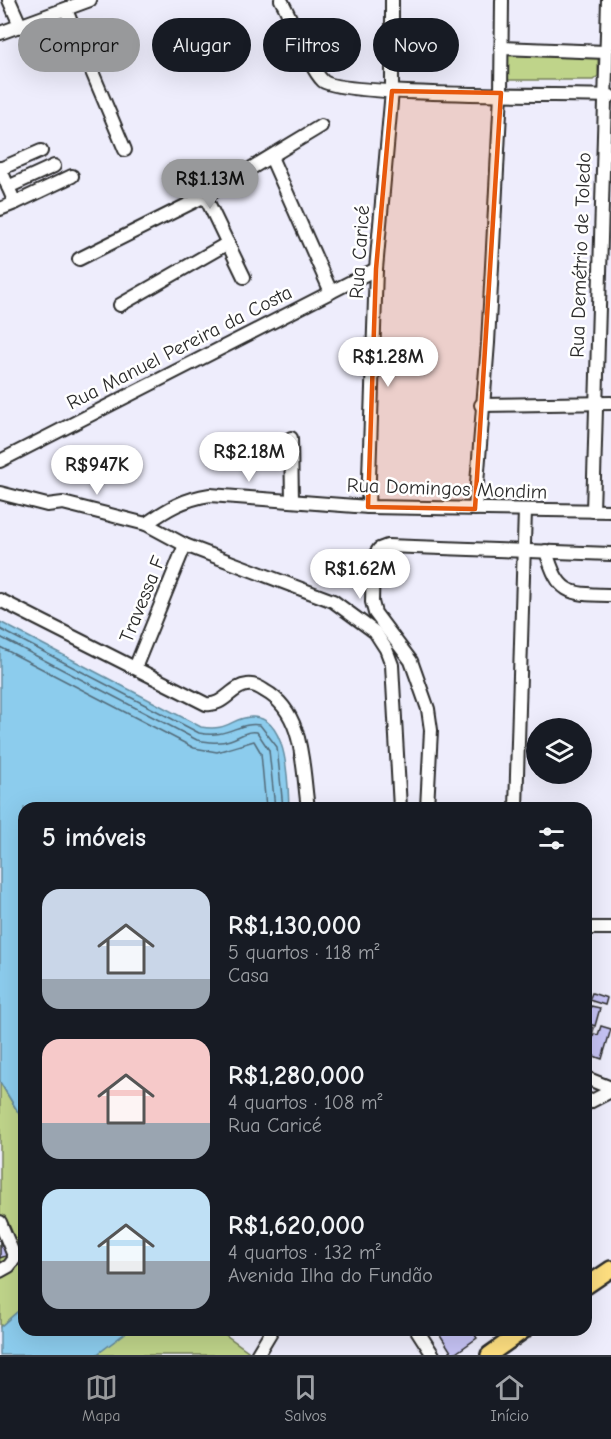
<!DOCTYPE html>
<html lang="pt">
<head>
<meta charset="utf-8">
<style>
  :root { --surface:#171b24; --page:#242831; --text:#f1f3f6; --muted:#9ea1a6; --line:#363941; --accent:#98999b }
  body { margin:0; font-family:"Comic Neue",sans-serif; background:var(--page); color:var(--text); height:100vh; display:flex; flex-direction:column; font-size:22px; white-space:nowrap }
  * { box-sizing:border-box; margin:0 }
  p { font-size:20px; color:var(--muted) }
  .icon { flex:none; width:33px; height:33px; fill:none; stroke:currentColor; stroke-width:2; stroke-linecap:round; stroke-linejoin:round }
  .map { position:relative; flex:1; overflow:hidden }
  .drawer { position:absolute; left:18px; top:802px; width:574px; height:534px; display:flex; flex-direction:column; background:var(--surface); border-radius:18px; box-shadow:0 6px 24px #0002 }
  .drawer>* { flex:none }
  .guide { position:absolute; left:18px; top:18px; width:576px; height:54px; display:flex; gap:12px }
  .fabs { position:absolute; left:526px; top:718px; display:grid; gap:12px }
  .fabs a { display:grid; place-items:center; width:66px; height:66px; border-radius:50%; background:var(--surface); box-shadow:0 6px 24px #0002; font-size:30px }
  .price { position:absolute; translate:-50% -51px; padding:0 14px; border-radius:21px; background:#fff; color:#222; font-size:20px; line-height:39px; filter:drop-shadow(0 2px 3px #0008) }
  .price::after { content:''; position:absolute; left:50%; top:36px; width:18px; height:14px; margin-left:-9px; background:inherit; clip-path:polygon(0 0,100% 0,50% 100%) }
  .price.active { background:var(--accent); color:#111 }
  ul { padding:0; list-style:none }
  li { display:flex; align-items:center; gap:18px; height:150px; padding:0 24px }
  li span { display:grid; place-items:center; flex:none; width:168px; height:120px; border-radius:18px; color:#555 }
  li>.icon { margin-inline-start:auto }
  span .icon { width:72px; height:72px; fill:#fffc; stroke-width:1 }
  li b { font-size:26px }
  h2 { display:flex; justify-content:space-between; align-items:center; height:72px; padding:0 24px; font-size:26px }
  .tag { padding:0 21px; border-radius:27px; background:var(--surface); box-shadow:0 6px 24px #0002; font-size:21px; line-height:54px }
  .tag.active { background:var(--accent); color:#111 }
  .dock { display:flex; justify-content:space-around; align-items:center; height:84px; border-top:2px solid var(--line); background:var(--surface); font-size:16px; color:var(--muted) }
  .dock a { display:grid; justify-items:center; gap:3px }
  .dock .active { color:var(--accent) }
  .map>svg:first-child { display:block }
</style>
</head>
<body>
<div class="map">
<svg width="611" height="1355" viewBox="0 0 611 1355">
  <rect width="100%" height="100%" fill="#eeedfc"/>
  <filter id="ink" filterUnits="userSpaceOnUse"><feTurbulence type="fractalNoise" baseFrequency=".0167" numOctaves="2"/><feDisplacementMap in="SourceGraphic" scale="12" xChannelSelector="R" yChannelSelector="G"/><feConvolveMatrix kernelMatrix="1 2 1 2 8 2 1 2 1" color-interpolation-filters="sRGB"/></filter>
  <g filter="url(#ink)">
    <g fill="#bfd48a" stroke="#75805a" stroke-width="1.5">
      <polygon points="506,52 598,56 598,76 593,80 509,80 504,76"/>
      <polygon points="0,1082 24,1122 24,1306 0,1327"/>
      <polygon points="128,1330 220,1331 248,1351 245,1355 96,1355"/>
    </g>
    <g fill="#8ccced" stroke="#658c9f" stroke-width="1.5">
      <path d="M0 622 201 727C228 732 231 718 251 717 288 715 288 783 289 808H24V1122L0 1082Z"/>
      <polygon points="24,1306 24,1330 128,1331 96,1355 0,1355 0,1327"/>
    </g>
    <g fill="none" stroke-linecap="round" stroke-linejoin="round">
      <g stroke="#526b79" stroke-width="1.5">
        <path d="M0 629 199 733C228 739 239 721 260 725L277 747 283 808"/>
        <path d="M0 637 197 740C208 742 219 744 230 740 240 737 247 730 257 732L269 750 275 808"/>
        <polyline points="0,647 194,748 217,752 254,741 261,753 266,808"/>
      </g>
    </g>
    <g fill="#c6c3f5" stroke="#2b2b2b" stroke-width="1.5">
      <polygon points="592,993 607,998 605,1005 589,1000"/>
      <polygon points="591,1006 600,1008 595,1026 587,1023"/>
      <polygon points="586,1025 594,1028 588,1051 586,1051"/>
      <polygon points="601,1026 611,1029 602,1059 591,1055 592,1052 589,1051 594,1034 598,1035"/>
      <polygon points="0,1229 11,1254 0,1258"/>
      <polygon points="437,1330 472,1330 477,1338 453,1355"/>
    </g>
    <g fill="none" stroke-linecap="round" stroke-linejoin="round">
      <g stroke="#2b2b2b" stroke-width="16">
        <g id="minor">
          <polyline points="9,0 21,27"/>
          <path d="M281 0C293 20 309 68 323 81 341 97 570 94 610 96"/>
          <polyline points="66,10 125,150"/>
          <polyline points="0,33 90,0"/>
          <polyline points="501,48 606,52"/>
          <polyline points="271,157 331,292"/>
          <polyline points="0,168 15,203 72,176"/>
          <polyline points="0,169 41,151"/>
          <polyline points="8,187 54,166"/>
          <polyline points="205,196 244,277"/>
          <polyline points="0,209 15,203"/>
          <polyline points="79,259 205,196 321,126"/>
          <polyline points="120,305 228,243"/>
          <polyline points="481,405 611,403"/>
          <polyline points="291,438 292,501"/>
          <polyline points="0,461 376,269"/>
          <polyline points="0,493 47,505 63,503 146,524 185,545 333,601 375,632 386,649 392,665 400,808"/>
          <polyline points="368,507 376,269 392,91 392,0"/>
          <polyline points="475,509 488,343 501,93 502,0"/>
          <polyline points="593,511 608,0"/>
          <path d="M146 524C167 509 184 499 210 495L368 507 611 511"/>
          <path d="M546 551C559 595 568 594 611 595"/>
          <path d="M0 600 206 704C223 707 232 686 247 685 254 684 259 687 265 691 305 713 302 768 308 808"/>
          <polyline points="135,668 185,545"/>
          <polyline points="427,808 431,730 428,709 411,661 375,613 372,602 373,558 379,549 387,546 611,554"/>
          <polyline points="516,808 525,510"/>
          <polyline points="586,928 611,928"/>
          <polyline points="586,1078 611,1088"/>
          <polyline points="586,1104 611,1091"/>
          <polyline points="0,1222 15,1258 9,1266 0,1271"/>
          <polyline points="417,1330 433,1355"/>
          <polyline points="257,1355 272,1330"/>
        </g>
      </g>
      <g stroke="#2b2b2b" stroke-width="20">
        <g id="major">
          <polyline points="586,1286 611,1269"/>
          <polyline points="489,1355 524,1330"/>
        </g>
      </g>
      <use href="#minor" stroke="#fff" stroke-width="12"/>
      <use href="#major" stroke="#fedf80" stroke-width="15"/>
    </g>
  </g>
  <path fill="#e8590c" fill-opacity="0.2" stroke="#e8590c" stroke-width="4.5" stroke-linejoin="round" d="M392 91 501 93 475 509 368 507 376 269Z"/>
  <g text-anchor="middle" stroke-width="5" stroke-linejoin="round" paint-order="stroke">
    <g font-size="20" fill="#2b2b2b" stroke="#fff">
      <text transform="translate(359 252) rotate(-86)" y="7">Rua Caricé</text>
      <text transform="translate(580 255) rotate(-88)" y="7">Rua Demétrio de Toledo</text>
      <text transform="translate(179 347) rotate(-27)" y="7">Rua Manuel Pereira da Costa</text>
      <text transform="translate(447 488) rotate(2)" y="7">Rua Domingos Mondim</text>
      <text transform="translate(142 599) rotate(-68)" y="7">Travessa F</text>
    </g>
  </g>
</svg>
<div class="fabs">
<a><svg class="icon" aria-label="layers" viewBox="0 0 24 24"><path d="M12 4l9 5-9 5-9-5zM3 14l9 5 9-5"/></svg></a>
</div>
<b class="price active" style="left:210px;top:210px">R$1.13M</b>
<b class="price" style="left:388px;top:388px">R$1.28M</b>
<b class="price" style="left:249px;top:483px">R$2.18M</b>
<b class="price" style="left:97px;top:496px">R$947K</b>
<b class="price" style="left:360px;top:600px">R$1.62M</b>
<div class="guide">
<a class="tag active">Comprar</a>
<a class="tag">Alugar</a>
<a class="tag">Filtros</a>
<a class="tag">Novo</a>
</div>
<section class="drawer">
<h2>5 imóveis<svg class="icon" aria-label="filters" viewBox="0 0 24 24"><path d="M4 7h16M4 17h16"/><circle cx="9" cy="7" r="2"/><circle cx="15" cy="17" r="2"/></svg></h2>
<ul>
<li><span style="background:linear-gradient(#c9d6e8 75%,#9aa5b1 0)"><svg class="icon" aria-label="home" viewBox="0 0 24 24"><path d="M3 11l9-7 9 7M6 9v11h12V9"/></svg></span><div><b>R$1,130,000</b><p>5 quartos · 118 m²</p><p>Casa</p></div></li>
<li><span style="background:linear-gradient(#f6c9c9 70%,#9aa5b1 0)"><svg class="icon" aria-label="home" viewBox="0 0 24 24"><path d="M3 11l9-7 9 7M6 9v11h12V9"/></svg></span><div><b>R$1,280,000</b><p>4 quartos · 108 m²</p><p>Rua Caricé</p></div></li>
<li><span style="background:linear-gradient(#bfe0f5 60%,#9aa5b1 0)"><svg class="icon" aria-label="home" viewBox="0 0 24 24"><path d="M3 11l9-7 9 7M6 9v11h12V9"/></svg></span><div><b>R$1,620,000</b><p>4 quartos · 132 m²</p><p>Avenida Ilha do Fundão</p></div></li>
</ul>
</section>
</div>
<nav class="dock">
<a class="active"><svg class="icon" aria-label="map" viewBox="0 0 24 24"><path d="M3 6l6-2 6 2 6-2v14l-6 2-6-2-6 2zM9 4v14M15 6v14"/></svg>Mapa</a>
<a><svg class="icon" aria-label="saved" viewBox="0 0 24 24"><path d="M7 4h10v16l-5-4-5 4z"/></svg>Salvos</a>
<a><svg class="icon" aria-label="home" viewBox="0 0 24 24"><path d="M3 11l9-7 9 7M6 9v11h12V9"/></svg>Início</a>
</nav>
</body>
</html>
